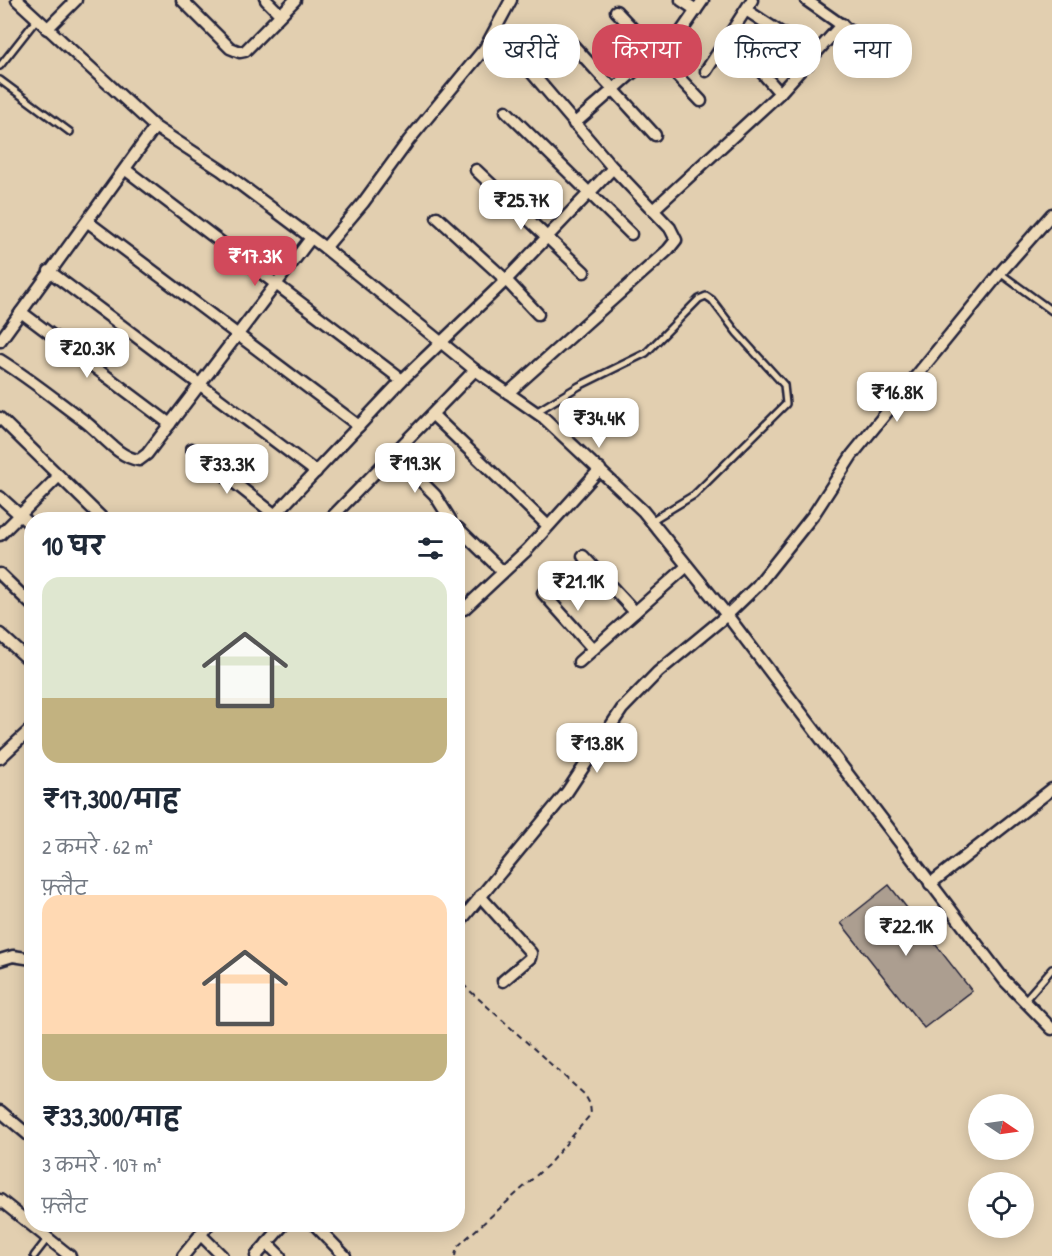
<!DOCTYPE html>
<html lang="hi">
<head>
<meta charset="utf-8">
<style>
  :root { --surface:#fff; --page:#f6f6f7; --text:#1f2937; --muted:#747a83; --accent:#d1495b }
  body { margin:0; font-family:"Patrick Hand","Playpen Sans Deva",sans-serif; background:var(--page); color:var(--text); height:100vh; display:flex; flex-direction:column; font-size:22px; white-space:nowrap }
  * { box-sizing:border-box; margin:0 }
  p { font-size:20px; color:var(--muted) }
  .icon { flex:none; width:33px; height:33px; fill:none; stroke:currentColor; stroke-width:2; stroke-linecap:round; stroke-linejoin:round }
  .map { position:relative; flex:1; overflow:hidden }
  .sheet { position:absolute; left:24px; top:512px; width:441px; height:720px; display:flex; flex-direction:column; background:var(--surface); border-radius:24px; box-shadow:0 3px 15px #0003 }
  .sheet>* { flex:none }
  .hud { position:absolute; left:483px; top:24px; width:478px; height:54px; display:flex; gap:12px }
  .needle { width:39px; rotate:103deg }
  .buttons { position:absolute; left:968px; top:1094px; display:grid; gap:12px }
  .buttons a { display:grid; place-items:center; width:66px; height:66px; border-radius:50%; background:var(--surface); box-shadow:0 3px 15px #0003; font-size:30px }
  .price { position:absolute; translate:-50% -51px; padding:0 14px; border-radius:12px; background:#fff; color:#222; font-size:20px; line-height:39px; filter:drop-shadow(0 2px 3px #0008) }
  .price::after { content:''; position:absolute; left:50%; top:36px; width:18px; height:14px; margin-left:-9px; background:inherit; clip-path:polygon(0 0,100% 0,50% 100%) }
  .price.active { background:var(--accent); color:#fff }
  ul { padding:0; list-style:none }
  li { display:grid; align-content:center; gap:12px; height:318px; padding:0 18px }
  li span { display:grid; place-items:center; height:186px; border-radius:18px; color:#555 }
  li>.icon { margin-inline-start:auto }
  span .icon { width:108px; height:108px; fill:#fffc; stroke-width:1 }
  li b { font-size:26px }
  h2 { display:flex; justify-content:space-between; align-items:center; height:72px; padding:0 18px; font-size:26px }
  .tag { padding:0 21px; border-radius:24px; background:var(--surface); box-shadow:0 3px 15px #0003; font-size:21px; line-height:54px }
  .tag.active { background:var(--accent); color:#fff }
  .map>svg:first-child { display:block }
</style>
</head>
<body>
<div class="map">
<svg width="1052" height="1256" viewBox="0 0 1052 1256">
  <rect width="100%" height="100%" fill="#e2cfb0"/>
  <filter id="ink" filterUnits="userSpaceOnUse"><feTurbulence type="fractalNoise" baseFrequency=".0167" numOctaves="2"/><feDisplacementMap in="SourceGraphic" scale="12" xChannelSelector="R" yChannelSelector="G"/><feConvolveMatrix kernelMatrix="1 2 1 2 8 2 1 2 1" color-interpolation-filters="sRGB"/></filter>
  <g filter="url(#ink)">
    <polygon fill="#ac9e90" stroke="#22223b" stroke-width="1.5" points="889,885 972,991 924,1028 841,923"/>
    <g fill="none" stroke-linecap="round" stroke-linejoin="round">
      <g stroke="#22223b" stroke-width="10">
        <g id="lane">
          <polyline points="0,66 37,19"/>
          <polyline points="0,80 70,132"/>
          <polyline points="1000,273 1052,311"/>
          <polyline points="536,412 579,386 646,353 699,299 706,296 712,300 737,333 784,385 786,404 694,495 651,521"/>
          <polyline points="1024,1001 1052,969"/>
          <polyline points="34,1256 48,1238"/>
        </g>
      </g>
      <g stroke="#22223b" stroke-width="15">
        <g id="street">
          <polyline points="17,0 155,127 221,170 325,248 475,370 544,418 643,511 727,615 1005,981 1052,1029"/>
          <polyline points="182,0 230,48 240,52 245,51 295,0"/>
          <polyline points="266,0 280,14"/>
          <polyline points="681,0 696,10"/>
          <polyline points="806,0 867,43"/>
          <polyline points="746,10 786,36 808,64"/>
          <polyline points="616,11 701,101"/>
          <polyline points="47,29 76,0"/>
          <polyline points="492,36 525,65 613,168 670,228 676,240 668,250 508,393"/>
          <polyline points="676,39 703,0"/>
          <polyline points="724,44 757,67 780,93"/>
          <polyline points="573,45 655,135"/>
          <polyline points="706,71 752,0"/>
          <polyline points="506,111 631,234"/>
          <polyline points="574,124 656,52"/>
          <polyline points="126,170 402,380"/>
          <polyline points="476,170 584,272"/>
          <polyline points="653,210 780,93 842,24"/>
          <polyline points="437,217 506,280 538,314"/>
          <polyline points="88,222 359,426"/>
          <polyline points="325,248 363,203 409,140 485,48 511,0"/>
          <polyline points="49,271 316,472"/>
          <polyline points="21,312 170,424"/>
          <polyline points="0,341 155,127"/>
          <path d="M0 360C29 378 56 400 83 420 100 432 118 458 139 460L147 454 311 238"/>
          <polyline points="433,415 547,525"/>
          <polyline points="0,418 103,519"/>
          <polyline points="192,449 279,518"/>
          <polyline points="394,454 435,495 450,519"/>
          <polyline points="0,497 32,526"/>
          <polyline points="271,519 402,380 506,280 613,168"/>
          <polyline points="330,519 475,370"/>
          <polyline points="458,528 502,571"/>
          <polyline points="0,535 59,476"/>
          <polyline points="583,556 635,612"/>
          <polyline points="0,574 32,605"/>
          <polyline points="543,593 593,649"/>
          <polyline points="458,609 464,609 527,550 600,469"/>
          <polyline points="0,634 30,661"/>
          <polyline points="579,662 687,566"/>
          <polyline points="0,758 32,728"/>
          <polyline points="930,884 1052,789"/>
          <polyline points="480,896 531,953 530,958 503,981"/>
          <polyline points="458,924 567,792 622,709 658,672 727,615 757,586 814,514 852,455 1000,273 1052,214"/>
          <polyline points="0,960 13,956 32,959"/>
          <polyline points="0,1111 32,1138"/>
          <polyline points="0,1200 70,1256"/>
          <polyline points="314,1224 345,1256"/>
          <polyline points="200,1234 222,1256"/>
          <polyline points="267,1243 280,1256"/>
          <polyline points="183,1256 209,1224"/>
          <polyline points="256,1256 284,1224"/>
        </g>
      </g>
      <polyline stroke="#22223b" stroke-width="2" stroke-dasharray="6 4.5" stroke-linecap="butt" points="455,1256 457,1247 548,1165 591,1114 590,1104 585,1095 458,980"/>
      <use href="#lane" stroke="#eedab8" stroke-width="5"/>
      <use href="#street" stroke="#eedab8" stroke-width="10"/>
    </g>
  </g>
</svg>
<div class="buttons">
<a><svg class="needle" viewBox="-14 -14 28 28"><path d="M0-13l5 13h-10z" fill="#e53935"/><path d="M0 13l5-13h-10z" fill="#747a83"/></svg></a>
<a><svg class="icon" aria-label="locate" viewBox="0 0 24 24"><circle cx="12" cy="12" r="6"/><path d="M12 2v4M12 18v4M2 12h4M18 12h4"/></svg></a>
</div>
<b class="price" style="left:521px;top:231px">₹25.7K</b>
<b class="price active" style="left:255px;top:287px">₹17.3K</b>
<b class="price" style="left:87px;top:379px">₹20.3K</b>
<b class="price" style="left:897px;top:423px">₹16.8K</b>
<b class="price" style="left:599px;top:449px">₹34.4K</b>
<b class="price" style="left:415px;top:494px">₹19.3K</b>
<b class="price" style="left:227px;top:495px">₹33.3K</b>
<b class="price" style="left:578px;top:612px">₹21.1K</b>
<b class="price" style="left:597px;top:774px">₹13.8K</b>
<b class="price" style="left:906px;top:957px">₹22.1K</b>
<div class="hud">
<a class="tag">खरीदें</a>
<a class="tag active">किराया</a>
<a class="tag">फ़िल्टर</a>
<a class="tag">नया</a>
</div>
<section class="sheet">
<h2>10 घर<svg class="icon" aria-label="filters" viewBox="0 0 24 24"><path d="M4 7h16M4 17h16"/><circle cx="9" cy="7" r="2"/><circle cx="15" cy="17" r="2"/></svg></h2>
<ul>
<li><span style="background:linear-gradient(#dfe7d0 65%,#c2b280 0)"><svg class="icon" aria-label="home" viewBox="0 0 24 24"><path d="M3 11l9-7 9 7M6 9v11h12V9"/></svg></span><div><b>₹17,300/माह</b><p>2 कमरे · 62 m²</p><p>फ़्लैट</p></div></li>
<li><span style="background:linear-gradient(#ffd9b3 75%,#c2b280 0)"><svg class="icon" aria-label="home" viewBox="0 0 24 24"><path d="M3 11l9-7 9 7M6 9v11h12V9"/></svg></span><div><b>₹33,300/माह</b><p>3 कमरे · 107 m²</p><p>फ़्लैट</p></div></li>
</ul>
</section>
</div>
</body>
</html>
